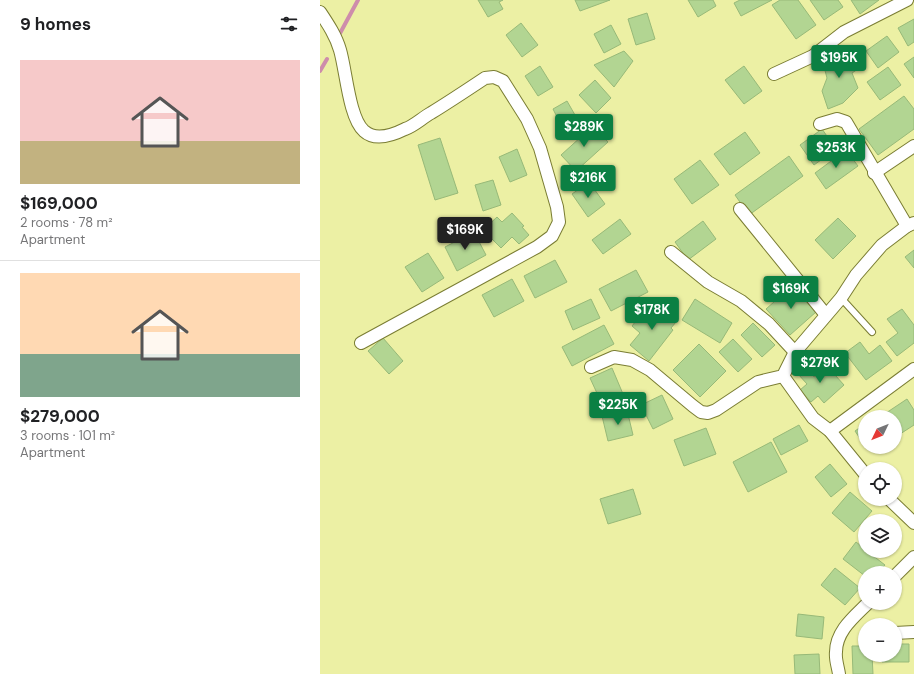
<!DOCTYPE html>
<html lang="en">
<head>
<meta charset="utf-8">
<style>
  :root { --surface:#fff; --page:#f2f2f2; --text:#202124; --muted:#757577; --line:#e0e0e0; --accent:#0b8043 }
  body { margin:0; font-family:"DM Sans",sans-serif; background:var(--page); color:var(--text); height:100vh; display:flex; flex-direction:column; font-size:15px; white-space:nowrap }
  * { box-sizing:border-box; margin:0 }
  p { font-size:13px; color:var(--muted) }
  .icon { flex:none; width:22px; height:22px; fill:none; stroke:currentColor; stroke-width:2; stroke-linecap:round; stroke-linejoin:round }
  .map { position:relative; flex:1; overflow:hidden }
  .sheet { display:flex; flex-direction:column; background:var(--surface); width:320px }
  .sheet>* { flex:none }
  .needle { width:26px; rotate:227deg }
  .tools { position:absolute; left:538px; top:410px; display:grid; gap:8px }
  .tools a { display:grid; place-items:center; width:44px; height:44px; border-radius:50%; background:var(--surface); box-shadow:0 1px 3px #0004; font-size:20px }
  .price { position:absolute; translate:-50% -34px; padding:0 9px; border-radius:4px; background:var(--accent); color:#fff; font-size:13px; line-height:26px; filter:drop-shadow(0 1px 2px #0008) }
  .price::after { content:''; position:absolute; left:50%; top:24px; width:12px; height:9px; margin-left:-6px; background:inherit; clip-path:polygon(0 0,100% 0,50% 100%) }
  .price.on { background:#222; color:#fff }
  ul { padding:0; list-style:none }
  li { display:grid; align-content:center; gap:8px; height:212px; padding:0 20px }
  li+li { border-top:1px solid var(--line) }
  li span { display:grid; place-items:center; height:124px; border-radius:0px; color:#555 }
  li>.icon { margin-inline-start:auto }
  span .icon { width:72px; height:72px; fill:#fffc; stroke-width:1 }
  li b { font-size:17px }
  h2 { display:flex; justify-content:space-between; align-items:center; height:48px; padding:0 20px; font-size:17px }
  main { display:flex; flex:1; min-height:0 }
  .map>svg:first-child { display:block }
</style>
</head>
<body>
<main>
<section class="sheet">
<h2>9 homes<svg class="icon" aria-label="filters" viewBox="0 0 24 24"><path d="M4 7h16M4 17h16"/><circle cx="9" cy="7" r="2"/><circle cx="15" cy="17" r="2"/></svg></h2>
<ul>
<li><span style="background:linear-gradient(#f6c9c9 65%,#c2b280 0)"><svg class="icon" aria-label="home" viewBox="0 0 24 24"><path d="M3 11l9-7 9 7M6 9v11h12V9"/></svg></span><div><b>$169,000</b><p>2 rooms · 78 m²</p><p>Apartment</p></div></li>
<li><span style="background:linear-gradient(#ffd9b3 65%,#7fa58c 0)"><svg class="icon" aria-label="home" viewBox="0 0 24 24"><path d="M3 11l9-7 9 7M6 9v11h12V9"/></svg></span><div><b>$279,000</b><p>3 rooms · 101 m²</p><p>Apartment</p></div></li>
</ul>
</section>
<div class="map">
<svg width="594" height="674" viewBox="0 0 594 674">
  <rect width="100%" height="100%" fill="#ecf0a4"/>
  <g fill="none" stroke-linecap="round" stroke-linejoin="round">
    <g stroke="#ce8dab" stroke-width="4">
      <polyline points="18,37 38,0"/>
      <polyline points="0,71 7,59"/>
    </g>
  </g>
  <g fill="#b2d592" stroke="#97b978">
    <polygon points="158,0 183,0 179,2 183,9 168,17"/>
    <polygon points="255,0 290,0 260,11"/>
    <polygon points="368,0 393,0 396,6 378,17"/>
    <polygon points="420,0 452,0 421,16 414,3"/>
    <polygon points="460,0 478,0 496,25 476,39 452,5"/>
    <polygon points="490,0 518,0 523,7 504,20"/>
    <polygon points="531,0 559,0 540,14"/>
    <polygon points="327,13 335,39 316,45 308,19"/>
    <polygon points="594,19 594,42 588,46 578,28"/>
    <polygon points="201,23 218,45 202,57 186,35"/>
    <polygon points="291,25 301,44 284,53 274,34"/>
    <polygon points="567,36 579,52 558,68 546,51"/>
    <polygon points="524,48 538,69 532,73 538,88 523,103 508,109 502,91 507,78 503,63"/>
    <polygon points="304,51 313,61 294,87 274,65"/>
    <polygon points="594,57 594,78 584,64"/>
    <polygon points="220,66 233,87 218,96 205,76"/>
    <polygon points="424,66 442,91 424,104 405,80"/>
    <polygon points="568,67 581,85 560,100 547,82"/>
    <polygon points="275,80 291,98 276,113 259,95"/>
    <polygon points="584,96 594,109 594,129 558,155 539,129"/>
    <polygon points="247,101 255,115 240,123 233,109"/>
    <polygon points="273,126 288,142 256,171 241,155"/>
    <polygon points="502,129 516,149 494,165 480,145"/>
    <polygon points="425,132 440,153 410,175 394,154"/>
    <polygon points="120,138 138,193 115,200 98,145"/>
    <polygon points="197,149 207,175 190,182 179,157"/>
    <polygon points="526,150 538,166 506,189 495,173"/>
    <polygon points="469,156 483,176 429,215 415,195"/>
    <polygon points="380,160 399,185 372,204 354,179"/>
    <polygon points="173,180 181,205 163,211 155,185"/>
    <polygon points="269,182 285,204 268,217 252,194"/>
    <polygon points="192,213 204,226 202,227 209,235 199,244 192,237 181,248 163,230 177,217 182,222"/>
    <polygon points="518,218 536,236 513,259 495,240"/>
    <polygon points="300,219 311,234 283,254 272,240"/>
    <polygon points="383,221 396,239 368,260 355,242"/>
    <polygon points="154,232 166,255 137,271 125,247"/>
    <polygon points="594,250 594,268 585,257"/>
    <polygon points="108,253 124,278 102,292 85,267"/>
    <polygon points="235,260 247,282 215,298 204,276"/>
    <polygon points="316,270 328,292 291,311 279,289"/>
    <polygon points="192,279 204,301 174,317 162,295"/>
    <polygon points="472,286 496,312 470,335 446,309"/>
    <polygon points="271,299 280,318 253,330 245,311"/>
    <polygon points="375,299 412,323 400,343 362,320"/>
    <polygon points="331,302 356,322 351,328 353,330 329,361 310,345 320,333 312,326"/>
    <polygon points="582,309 594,325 594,343 577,356 566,342 578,333 567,319"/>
    <polygon points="433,323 455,345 442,357 421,335"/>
    <polygon points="284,325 294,344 252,366 242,347"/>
    <polygon points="63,338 83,361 69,374 48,351"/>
    <polygon points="413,339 432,359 418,372 399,352"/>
    <polygon points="540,342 549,354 560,345 572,361 546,380 525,353"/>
    <polygon points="379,344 406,371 380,397 353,370"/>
    <polygon points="507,366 524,385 504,403 498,396 491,402 480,390 487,384 478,374 486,367 494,377"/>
    <polygon points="292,368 303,394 282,404 270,378"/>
    <polygon points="342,395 353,419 333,429 321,405"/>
    <polygon points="587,399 594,410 594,425 577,436 575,432 575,417 565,417 563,415"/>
    <polygon points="307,410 313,435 288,441 282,416"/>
    <polygon points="545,424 545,446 535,431"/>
    <polygon points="479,425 488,441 461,455 453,439"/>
    <polygon points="386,428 396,454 364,466 354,440"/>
    <polygon points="451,442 467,472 428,492 413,462"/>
    <polygon points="510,464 527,484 511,497 495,477"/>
    <polygon points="313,489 321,514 288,524 280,499"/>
    <polygon points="530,492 552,511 534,532 512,513"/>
    <polygon points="536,542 545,549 545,551 547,551 565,565 558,573 545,573 545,576 523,559"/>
    <polygon points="515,568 540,588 525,605 501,585"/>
    <polygon points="478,614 504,617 502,639 476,636"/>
    <polygon points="575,644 589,644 589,662 562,662 562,655 575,655"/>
    <polygon points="532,646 545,646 545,655 552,655 553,674 533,674"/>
    <polygon points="499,654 500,674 475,674 474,655"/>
  </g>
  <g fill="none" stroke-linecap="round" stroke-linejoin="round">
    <g stroke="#7a7d33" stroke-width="8">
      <polyline id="service" points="521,298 552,332"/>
    </g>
    <g stroke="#7a7d33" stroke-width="14">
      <g id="minor">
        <path d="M0 12C8 24 16 36 20 50 26 70 29 118 44 131 55 141 73 135 85 129 94 126 102 118 111 113 129 102 147 90 165 78L174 77 183 81 207 119 220 148 237 207 239 222 232 236 217 247 41 343"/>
        <polyline points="454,74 493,56 524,32 587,0"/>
        <polyline points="500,124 517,119 526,122 587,226"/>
        <polyline points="554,173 594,146"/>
        <polyline points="420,209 506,315"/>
        <polyline points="351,252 388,282 421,301 449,324 475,352"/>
        <polyline points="271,367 294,357 312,360 330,370 373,406 381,412 388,413 396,410 438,382 463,376 475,352 521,298 536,275 562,245 587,226 594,223"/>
        <polyline points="463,376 493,418 510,431 545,474"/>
        <polyline points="510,431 594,369"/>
        <polyline points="569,499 594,523"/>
        <polyline points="575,576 594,557"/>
        <polyline points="575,633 594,632"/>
        <path d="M519 674C518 667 515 659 516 652 516 631 534 617 548 603"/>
      </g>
    </g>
    <use href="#service" stroke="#fff" stroke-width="6"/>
    <use href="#minor" stroke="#fff" stroke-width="12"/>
  </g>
</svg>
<div class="tools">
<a><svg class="needle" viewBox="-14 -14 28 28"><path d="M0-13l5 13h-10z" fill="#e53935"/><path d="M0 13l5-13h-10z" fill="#757577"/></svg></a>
<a><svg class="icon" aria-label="locate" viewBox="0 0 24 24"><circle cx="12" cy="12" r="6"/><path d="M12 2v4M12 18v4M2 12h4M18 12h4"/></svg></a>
<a><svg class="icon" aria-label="layers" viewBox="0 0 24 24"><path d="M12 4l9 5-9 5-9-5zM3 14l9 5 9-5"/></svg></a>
<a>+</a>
<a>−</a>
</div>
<b class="price" style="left:519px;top:79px">$195K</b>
<b class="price" style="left:264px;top:148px">$289K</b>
<b class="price" style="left:516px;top:169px">$253K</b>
<b class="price" style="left:268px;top:199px">$216K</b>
<b class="price on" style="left:145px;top:251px">$169K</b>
<b class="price" style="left:471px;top:310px">$169K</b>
<b class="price" style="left:332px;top:331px">$178K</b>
<b class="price" style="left:500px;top:384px">$279K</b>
<b class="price" style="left:298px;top:426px">$225K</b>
</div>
</main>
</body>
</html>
